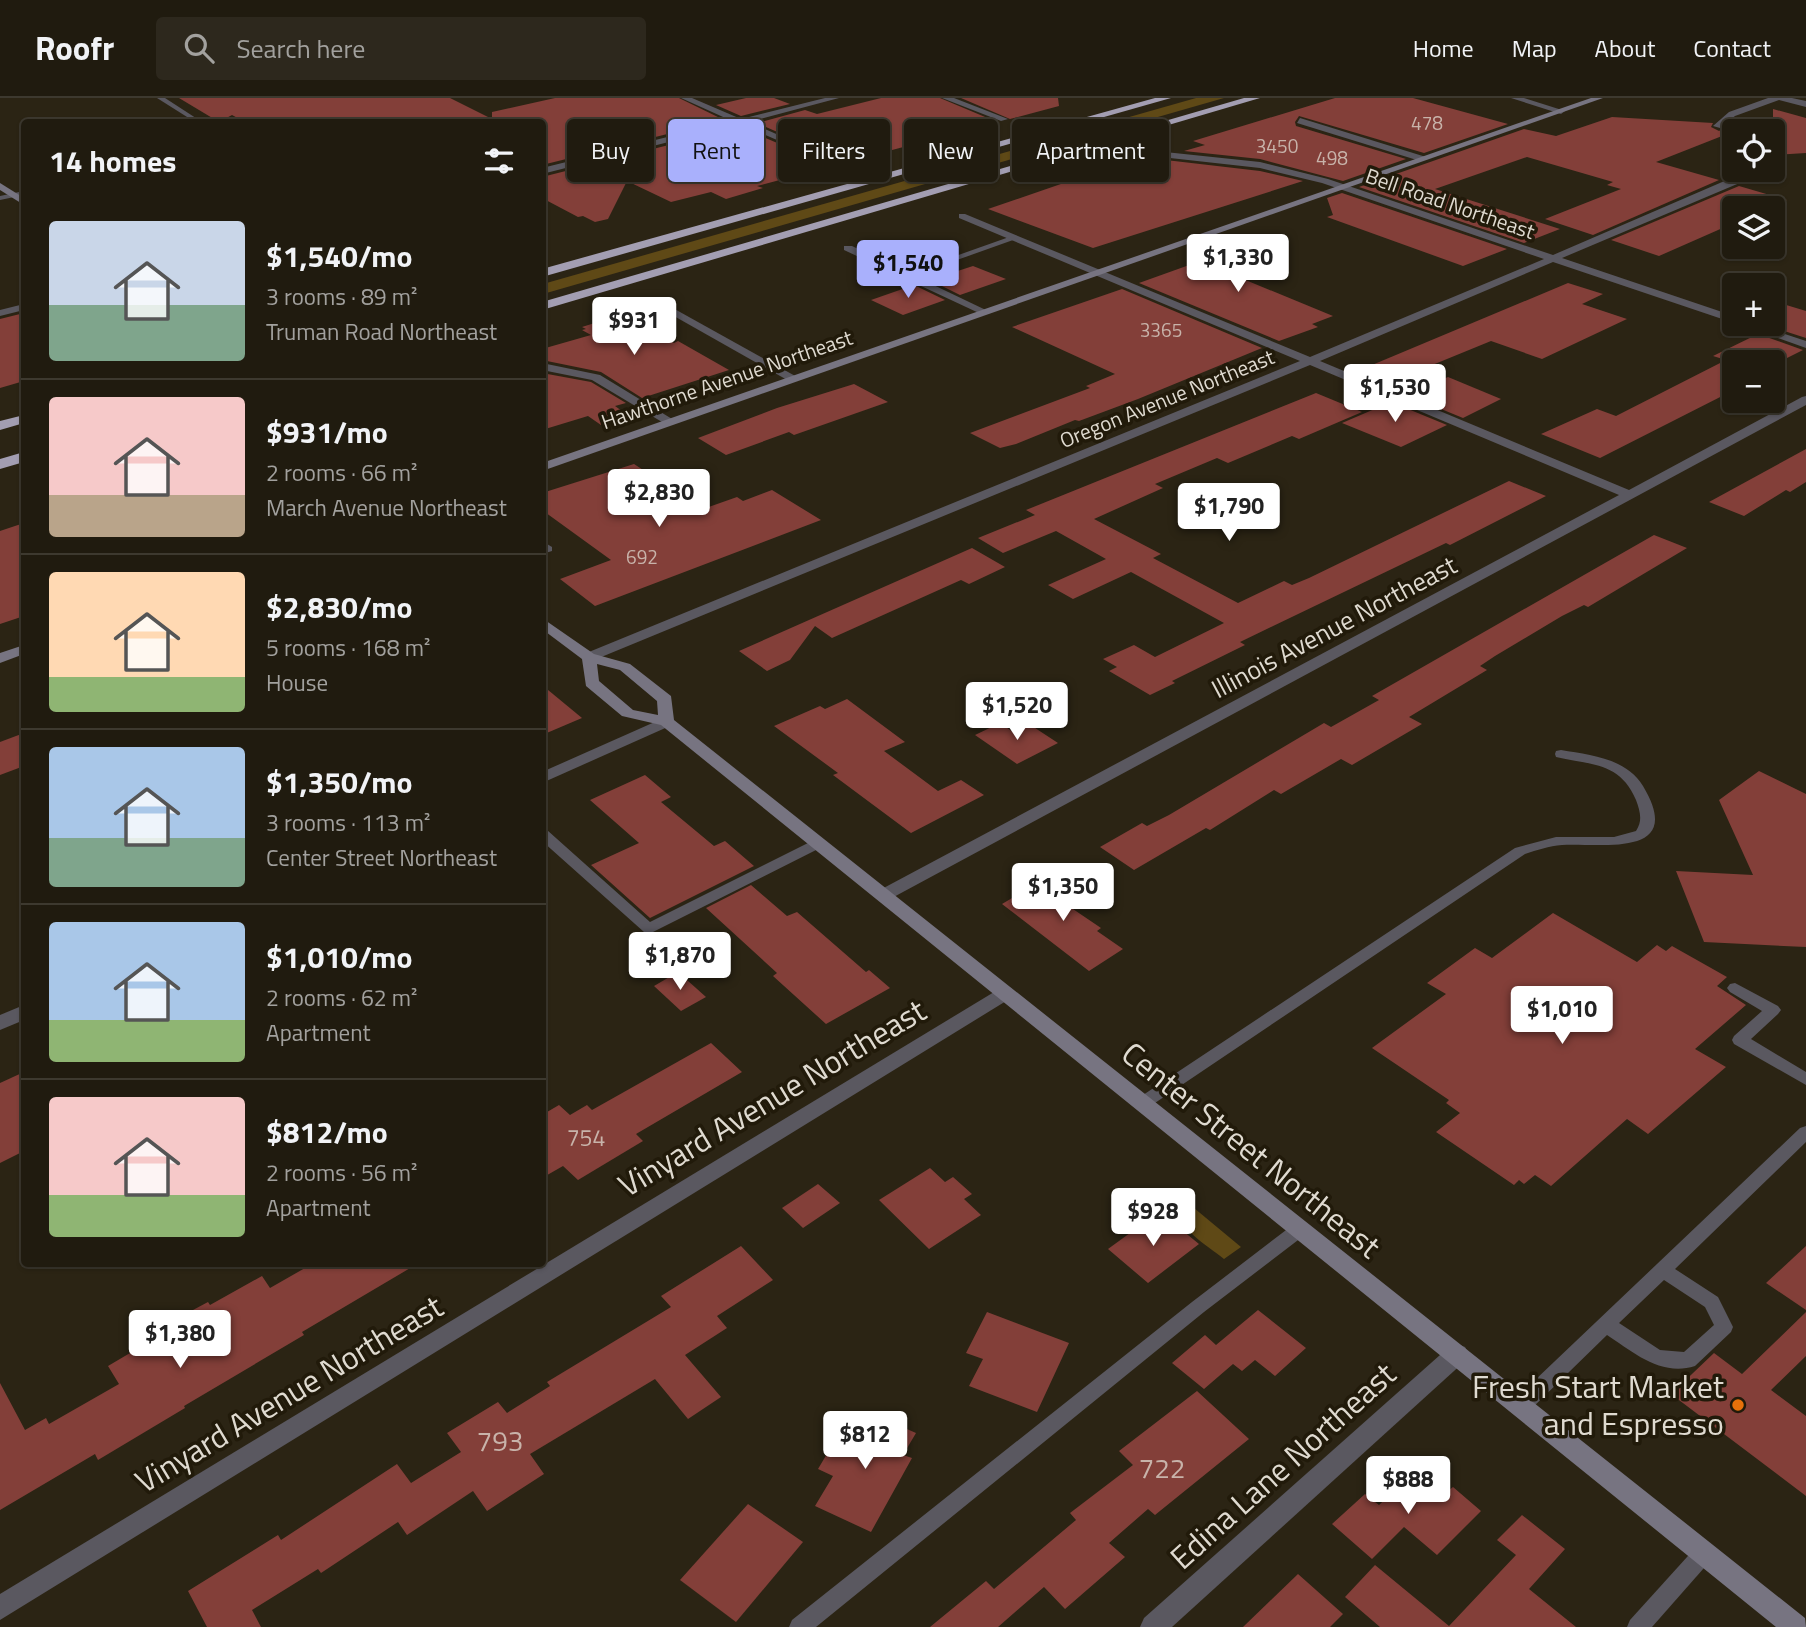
<!DOCTYPE html>
<html lang="en">
<head>
<meta charset="utf-8">
<style>
  :root { --surface:#201b0f; --page:#2d281d; --text:#f1f3f6; --muted:#a2a19e; --line:#3d392f; --accent:#a9b0fc }
  body { margin:0; font-family:"Titillium Web",sans-serif; background:var(--page); color:var(--text); height:100vh; display:flex; flex-direction:column; font-size:26px; white-space:nowrap }
  * { box-sizing:border-box; margin:0 }
  p { font-size:23px; color:var(--muted) }
  .icon { flex:none; width:38px; height:38px; fill:none; stroke:currentColor; stroke-width:2; stroke-linecap:round; stroke-linejoin:round }
  .map { position:relative; flex:1; overflow:hidden }
  .drawer { position:absolute; left:21px; top:21px; width:525px; height:1148px; display:flex; flex-direction:column; background:var(--surface); border-radius:7px; box-shadow:0 2px 5px #0004,0 0 0 2px var(--line) }
  .drawer>* { flex:none }
  .top-card { position:absolute; left:567px; top:21px; width:665px; height:63px; display:flex; gap:14px }
  .tools { position:absolute; left:1722px; top:21px; display:grid; gap:14px }
  .tools a { display:grid; place-items:center; width:63px; height:63px; border-radius:7px; background:var(--surface); box-shadow:0 2px 5px #0004,0 0 0 2px var(--line); font-size:35px }
  .price { position:absolute; translate:-50% -60px; padding:0 16px; border-radius:7px; background:#fff; color:#222; font-size:23px; line-height:46px; filter:drop-shadow(0 2px 4px #0008) }
  .price::after { content:''; position:absolute; left:50%; top:42px; width:21px; height:16px; margin-left:-10px; background:inherit; clip-path:polygon(0 0,100% 0,50% 100%) }
  .price.on { background:var(--accent); color:#111 }
  ul { padding:0; list-style:none }
  li { display:flex; align-items:center; gap:21px; height:175px; padding:0 28px }
  li+li { border-top:2px solid var(--line) }
  li span { display:grid; place-items:center; flex:none; width:196px; height:140px; border-radius:7px; color:#555 }
  li>.icon { margin-inline-start:auto }
  span .icon { width:84px; height:84px; fill:#fffc; stroke-width:1 }
  li b { font-size:30px }
  h2 { display:flex; justify-content:space-between; align-items:center; height:84px; padding:0 28px; font-size:30px }
  .tag { padding:0 24px; border-radius:7px; background:var(--surface); box-shadow:0 2px 5px #0004,0 0 0 2px var(--line); font-size:24px; line-height:63px }
  .tag.on { background:var(--accent); color:#111 }
  header { display:flex; align-items:center; gap:42px; box-sizing:border-box; height:98px; padding:0 35px; background:var(--surface); border-bottom:2px solid var(--line) }
  header strong { font-size:33px }
  nav { display:flex; gap:38px; margin-inline-start:auto; font-size:24px }
  .search { width:490px; height:63px; background:var(--page); display:flex; align-items:center; gap:18px; box-sizing:border-box; padding:0 24px; border-radius:7px; color:var(--muted); font-size:26px }
  .map>svg:first-child { display:block }
</style>
</head>
<body>
<header>
<strong>Roofr</strong>
<div class="search"><svg class="icon" aria-label="search" viewBox="0 0 24 24"><circle cx="10" cy="10" r="6"/><path d="M15 15l6 6"/></svg>Search here</div>
<nav><a>Home</a><a>Map</a><a>About</a><a>Contact</a></nav>
</header>
<div class="map">
<svg width="1806" height="1529" viewBox="0 0 1806 1529">
  <rect width="100%" height="100%" fill="#2b2414"/>
  <g fill="#5f4916">
    <polygon points="1196,0 1224,0 543,196 543,186"/>
    <path d="M1185 1104 1188 1105 1241 1149 1224 1161C1207 1147 1174 1130 1181 1105Z"/>
  </g>
  <g fill="#833f39">
    <polygon points="179,0 450,0 492,21 492,14 555,0 679,0 724,22 542,67 542,24 245,24 232,17 219,24"/>
    <polygon points="746,0 774,0 790,6 741,18 716,7"/>
    <polygon points="881,0 940,0 997,24 757,88 763,90 726,101 711,94 671,104 627,83 608,121 595,124 583,118 578,119 542,100 542,79 740,29 822,64 832,63 832,58 757,25 805,12 817,16"/>
    <polygon points="961,0 1058,0 1059,8 1010,21"/>
    <polygon points="1335,0 1413,0 1508,26 1424,55 1299,18 1295,24 1296,28 1406,61 1343,83 1260,61 1184,53 1205,47 1193,43"/>
    <polygon points="1773,11 1806,20 1806,55 1773,57"/>
    <polygon points="1612,19 1713,25 1711,29 1719,33 1730,26 1750,27 1656,64 1719,82 1593,137 1545,121 1621,91 1607,87 1613,84 1527,59 1435,91 1560,131 1524,145 1359,89 1524,31 1556,38"/>
    <polygon points="1157,61 1260,73 1303,83 1093,150 988,111 1084,78 1119,68 1126,70"/>
    <polygon points="1739,88 1787,102 1767,110 1734,110 1734,125 1659,158 1611,142"/>
    <polygon points="1342,95 1507,151 1463,168 1327,119 1333,117 1327,100"/>
    <polygon points="1259,142 1267,163 1231,176 1333,218 1312,226 1318,229 1279,243 1139,185"/>
    <polygon points="973,168 1006,181 960,197 930,182"/>
    <polygon points="1568,185 1603,196 1582,206 1627,221 1542,261 1491,243 1403,279 1372,267"/>
    <polygon points="914,187 945,202 903,217 871,202"/>
    <polygon points="1122,191 1262,250 1138,301 1079,323 1075,322 1016,346 1000,350 970,335 1090,290 1086,288 1115,276 1012,229"/>
    <polygon points="1773,203 1806,213 1806,240 1772,229"/>
    <polygon points="24,215 24,283 0,290 0,221"/>
    <polygon points="623,216 674,245 678,243 729,272 642,300 601,274 542,262 542,251 591,237 582,232 586,231 582,229"/>
    <polygon points="1758,236 1803,252 1773,267 1773,264 1734,264 1734,292 1600,360 1541,336 1597,311 1616,318 1726,262 1713,258"/>
    <polygon points="542,275 591,284 626,305 615,308 629,318 601,327 588,318 542,332"/>
    <polygon points="1448,279 1501,301 1463,320 1407,297"/>
    <polygon points="854,286 888,304 794,337 789,334 726,357 698,340 777,310"/>
    <polygon points="1316,295 1362,314 1299,341 1292,338 1228,365 1217,360 1155,386 1163,390 1094,421 1161,456 1153,460 1238,505 1284,483 1292,487 1309,480 1509,383 1546,398 1450,447 1446,445 1240,544 1245,547 1172,583 1175,585 1150,597 1109,573 1117,569 1103,561 1134,547 1155,559 1224,525 1131,474 1073,501 1048,487 1106,461 1056,433 1003,455 978,440 1035,417 1026,412"/>
    <polygon points="1391,304 1447,327 1401,349 1342,325"/>
    <polygon points="1806,351 1806,384 1790,394 1786,392 1744,418 1709,404"/>
    <polygon points="634,366 703,411 737,399 743,403 772,392 821,422 595,508 560,481 611,462 542,412 542,395"/>
    <polygon points="24,425 24,518 0,526 0,433"/>
    <polygon points="1654,437 1687,450 1588,509 1584,507 1562,518 1495,558 1480,568 1487,572 1409,619 1422,626 1352,667 1341,661 1281,696 1274,692 1210,732 1206,730 1134,772 1100,749 1142,725 1147,728 1169,717 1324,625 1331,629 1379,602 1372,598"/>
    <polygon points="972,450 1005,469 969,486 961,482 832,540 815,528 790,562 767,573 739,553"/>
    <polygon points="542,587 582,620 542,637"/>
    <polygon points="847,601 905,644 884,653 938,693 961,682 984,697 911,735 833,677 838,675 774,628 820,608 825,611"/>
    <polygon points="1000,625 1013,634 1029,626 1058,645 1017,666 975,637"/>
    <polygon points="24,635 24,668 0,677 0,644"/>
    <polygon points="1759,673 1806,696 1806,849 1704,844 1676,773 1753,777 1719,702"/>
    <polygon points="645,677 671,699 661,704 714,748 725,743 754,768 650,820 591,767 639,745 590,702"/>
    <polygon points="1049,778 1083,801 1070,809 1101,830 1097,833 1123,851 1089,873 1002,806"/>
    <polygon points="751,787 787,818 797,814 866,874 869,872 890,890 826,926 773,878 777,875 706,810"/>
    <polygon points="1553,815 1637,864 1657,847 1666,853 1672,848 1727,879 1717,888 1746,907 1695,951 1726,969 1648,1036 1627,1021 1551,1088 1535,1077 1524,1086 1519,1082 1514,1087 1436,1034 1460,1015 1446,1005 1449,1002 1372,950 1446,896 1427,885 1475,850 1492,860"/>
    <polygon points="678,874 706,899 681,913 654,888"/>
    <polygon points="711,945 742,974 636,1036 643,1043 578,1082 563,1068 542,1080 542,1017 559,1007 570,1017 587,1007 592,1012"/>
    <polygon points="24,974 24,1053 0,1065 0,985"/>
    <polygon points="930,1070 945,1084 953,1079 972,1096 964,1101 981,1117 929,1151 879,1102"/>
    <polygon points="818,1086 840,1105 803,1130 782,1110"/>
    <polygon points="1152,1119 1164,1129 1172,1124 1199,1146 1148,1185 1108,1151"/>
    <polygon points="741,1148 773,1182 717,1218 727,1230 685,1257 721,1299 688,1321 655,1281 530,1356 544,1376 487,1413 473,1393 407,1437 398,1424 321,1475 318,1471 252,1512 261,1529 207,1529 188,1493 278,1437 281,1442 397,1366 411,1385 461,1354 447,1335 498,1304 507,1315 550,1288 547,1284 671,1209 661,1198"/>
    <polygon points="1806,1148 1806,1212 1766,1185"/>
    <polygon points="312,1166 417,1166 302,1234 304,1237 184,1308 185,1310 98,1362 95,1356 0,1412 0,1285 25,1332 46,1320 49,1326 119,1286 108,1268 181,1225 178,1220 208,1204 210,1207 262,1178 270,1190"/>
    <polygon points="1258,1212 1306,1250 1275,1278 1255,1262 1242,1273 1233,1266 1204,1291 1172,1265 1205,1237 1216,1247"/>
    <polygon points="987,1214 1069,1245 1037,1314 969,1288 983,1261 966,1255"/>
    <polygon points="1806,1214 1806,1258 1771,1292 1806,1318 1806,1398 1671,1296 1714,1255 1742,1276"/>
    <polygon points="1197,1293 1249,1341 1155,1417 1148,1411 1109,1445 1125,1459 1065,1511 1044,1489 998,1529 930,1529 986,1483 994,1491 1076,1422 1070,1415 1133,1367 1119,1353"/>
    <polygon points="868,1314 916,1335 903,1357 912,1360 871,1434 815,1408 833,1378 818,1371 837,1339 849,1345"/>
    <polygon points="1416,1372 1445,1395 1453,1389 1481,1413 1437,1457 1404,1429 1372,1461 1332,1426 1365,1396 1379,1407"/>
    <polygon points="748,1406 803,1444 736,1524 680,1482"/>
    <polygon points="1522,1417 1565,1451 1529,1491 1576,1529 1380,1529 1345,1499 1375,1467 1449,1528 1516,1457 1497,1442"/>
    <polygon points="1298,1476 1343,1516 1330,1529 1243,1529"/>
  </g>
  <g fill="none" stroke-linecap="round" stroke-linejoin="round">
    <g fill="#5a5860" fill-rule="evenodd">
      <polygon points="157,0 165,0 202,24 195,24"/>
      <polygon points="24,93 24,97 0,102 0,98"/>
      <polygon points="1012,138 1019,140 909,179 902,177"/>
      <polygon points="24,206 24,212 0,218 0,212"/>
      <polygon points="542,443 552,449 552,453 542,456"/>
      <path d="M1561 652C1590 657 1626 660 1643 688 1686 760 1603 745 1562 747 1549 748 1537 752 1525 756L1149 1009H1137L1135 1005 1137 1001 1515 750 1556 739H1614L1636 733C1643 723 1640 713 1636 702 1620 664 1591 667 1556 659L1555 656 1556 653Z"/>
      <polygon points="542,731 547,732 650,824 814,742 819,741 826,745 824,748 649,836 644,834 542,743"/>
      <polygon points="1735,885 1778,908 1781,912 1778,916 1751,941 1806,974 1806,987 1734,946 1732,942 1734,938 1762,913 1730,894 1727,890 1730,886"/>
      <path d="M1806 1028V1044L1675 1171 1718 1199 1733 1229 1731 1234 1695 1268C1661 1279 1633 1254 1607 1237L1528 1314 1521 1316 1514 1314 1511 1308 1514 1302 1800 1030ZM1664 1182 1705 1209 1714 1227 1684 1254 1660 1252 1619 1225Z"/>
      <polygon points="1300,1124 1306,1126 1309,1131 1306,1136 1204,1214 816,1529 789,1529 792,1522 1192,1204 1294,1126"/>
      <polygon points="1704,1446 1711,1448 1714,1455 1711,1462 1652,1529 1627,1529 1630,1522 1697,1448"/>
    </g>
    <g fill="#5a5860" fill-rule="evenodd">
      <polygon points="681,0 692,0 741,21 825,0 839,0 749,24 831,60 823,62 740,26 542,76 542,70 732,23"/>
      <polygon points="942,0 954,0 1008,21 1001,23"/>
      <polygon points="1511,0 1524,0 1565,13 1561,16"/>
      <polygon points="1768,0 1792,0 1806,3 1806,9 1779,2 1735,18 1720,30 1713,28 1729,14"/>
      <polygon points="1300,20 1426,59 1428,61 1420,63 1297,25"/>
      <polygon points="1146,52 1260,64 1328,81 1553,157 1750,72 1760,72 1749,81 1562,160 1734,218 1734,225 1553,164 1320,263 1629,392 1802,299 1806,298 1806,307 890,801 878,801 875,797 878,793 1619,397 1310,267 594,562 584,562 581,559 584,556 1300,263 959,120 959,116 965,116 1310,259 1544,161 1322,85 1260,70 1143,57 1141,55"/>
      <polygon points="844,148 852,148 990,214 981,216 844,152"/>
      <polygon points="662,204 797,279 799,281 789,283 658,209 657,207"/>
      <polygon points="1738,226 1754,226 1806,243 1806,250"/>
      <polygon points="542,265 600,277 677,324 667,327 592,282 542,272"/>
      <polygon points="666,619 674,624 672,627 542,685 542,674"/>
      <polygon points="1004,888 1011,890 1014,895 1011,900 0,1522 0,1496"/>
      <polygon points="24,907 24,922 0,932 0,917"/>
      <polygon points="1457,1246 1465,1249 1469,1256 1465,1263 1172,1529 1140,1529 1144,1520 1449,1249"/>
    </g>
    <g fill="#777481" fill-rule="evenodd">
      <polygon points="1591,0 1603,0 542,373 542,365"/>
      <polygon points="0,85 24,100 24,107 0,92"/>
      <path d="M542 520 594 556 630 566 671 598 674 622 1805 1520 1806 1529H1776L661 627 622 618 586 588 582 561 542 531ZM597 566 620 572 657 603 658 617 633 612 599 583Z"/>
      <polygon points="24,547 24,556 0,565 0,555"/>
    </g>
    <g fill="#a39eb2" fill-rule="evenodd">
      <polygon points="1155,0 1171,0 542,179 542,171"/>
      <polygon points="1244,0 1260,0 542,212 542,204"/>
      <polygon points="24,317 24,325 0,332 0,323"/>
      <polygon points="24,354 24,364 0,371 0,361"/>
    </g>
  </g>
  <circle fill="#e8710a" stroke="#211a0a" stroke-width="2.5" cx="1738" cy="1307" r="7"/>
  <g text-anchor="middle" stroke-width="7" stroke-linejoin="round" paint-order="stroke">
    <g font-size="19" fill="#c8b3aa">
      <text x="1427" y="32">478</text>
      <text x="1277" y="55">3450</text>
      <text x="1332" y="67">498</text>
      <text x="1161" y="239">3365</text>
      <text x="642" y="466">692</text>
    </g>
    <g font-size="21" fill="#dfdad0" stroke="#211a0a">
      <text transform="translate(1450 106) rotate(19)" y="7">Bell Road Northeast</text>
      <text transform="translate(727 282) rotate(-19)" y="7">Hawthorne Avenue Northeast</text>
      <text transform="translate(1167 301) rotate(-22)" y="7">Oregon Avenue Northeast</text>
    </g>
    <g font-size="23" fill="#c8b3aa">
      <text x="586" y="1048">754</text>
    </g>
    <g font-size="26" fill="#dfdad0" stroke="#211a0a">
      <text transform="translate(1334 529) rotate(-28)" y="9">Illinois Avenue Northeast</text>
    </g>
    <g font-size="28" fill="#c8b3aa">
      <text x="500" y="1353">793</text>
      <text x="1162" y="1380">722</text>
    </g>
    <g font-size="32" fill="#dfdad0" stroke="#211a0a">
      <text transform="translate(772 1000) rotate(-31)" y="11">Vinyard Avenue Northeast</text>
      <text transform="translate(1251 1052) rotate(39)" y="11">Center Street Northeast</text>
      <text transform="translate(289 1296) rotate(-31)" y="11">Vinyard Avenue Northeast</text>
      <text transform="translate(1283 1368) rotate(-42)" y="11">Edina Lane Northeast</text>
    </g>
    <g font-size="32" fill="#dfdad0" stroke="#211a0a" text-anchor="end">
      <text x="1724" y="1300">Fresh Start Market<tspan x="1724" dy="37">and Espresso</tspan></text>
    </g>
  </g>
</svg>
<div class="tools">
<a><svg class="icon" aria-label="locate" viewBox="0 0 24 24"><circle cx="12" cy="12" r="6"/><path d="M12 2v4M12 18v4M2 12h4M18 12h4"/></svg></a>
<a><svg class="icon" aria-label="layers" viewBox="0 0 24 24"><path d="M12 4l9 5-9 5-9-5zM3 14l9 5 9-5"/></svg></a>
<a>+</a>
<a>−</a>
</div>
<b class="price" style="left:1238px;top:196px">$1,330</b>
<b class="price on" style="left:908px;top:202px">$1,540</b>
<b class="price" style="left:634px;top:259px">$931</b>
<b class="price" style="left:1395px;top:326px">$1,530</b>
<b class="price" style="left:659px;top:431px">$2,830</b>
<b class="price" style="left:1229px;top:445px">$1,790</b>
<b class="price" style="left:1017px;top:644px">$1,520</b>
<b class="price" style="left:1063px;top:825px">$1,350</b>
<b class="price" style="left:680px;top:894px">$1,870</b>
<b class="price" style="left:1562px;top:948px">$1,010</b>
<b class="price" style="left:1153px;top:1150px">$928</b>
<b class="price" style="left:180px;top:1272px">$1,380</b>
<b class="price" style="left:865px;top:1373px">$812</b>
<b class="price" style="left:1408px;top:1418px">$888</b>
<div class="top-card">
<a class="tag">Buy</a>
<a class="tag on">Rent</a>
<a class="tag">Filters</a>
<a class="tag">New</a>
<a class="tag">Apartment</a>
</div>
<section class="drawer">
<h2>14 homes<svg class="icon" aria-label="filters" viewBox="0 0 24 24"><path d="M4 7h16M4 17h16"/><circle cx="9" cy="7" r="2"/><circle cx="15" cy="17" r="2"/></svg></h2>
<ul>
<li><span style="background:linear-gradient(#c9d6e8 60%,#7fa58c 0)"><svg class="icon" aria-label="home" viewBox="0 0 24 24"><path d="M3 11l9-7 9 7M6 9v11h12V9"/></svg></span><div><b>$1,540/mo</b><p>3 rooms · 89 m²</p><p>Truman Road Northeast</p></div></li>
<li><span style="background:linear-gradient(#f6c9c9 70%,#b9a48a 0)"><svg class="icon" aria-label="home" viewBox="0 0 24 24"><path d="M3 11l9-7 9 7M6 9v11h12V9"/></svg></span><div><b>$931/mo</b><p>2 rooms · 66 m²</p><p>March Avenue Northeast</p></div></li>
<li><span style="background:linear-gradient(#ffd9b3 75%,#8fb573 0)"><svg class="icon" aria-label="home" viewBox="0 0 24 24"><path d="M3 11l9-7 9 7M6 9v11h12V9"/></svg></span><div><b>$2,830/mo</b><p>5 rooms · 168 m²</p><p>House</p></div></li>
<li><span style="background:linear-gradient(#a9c7e8 65%,#7fa58c 0)"><svg class="icon" aria-label="home" viewBox="0 0 24 24"><path d="M3 11l9-7 9 7M6 9v11h12V9"/></svg></span><div><b>$1,350/mo</b><p>3 rooms · 113 m²</p><p>Center Street Northeast</p></div></li>
<li><span style="background:linear-gradient(#a9c7e8 70%,#8fb573 0)"><svg class="icon" aria-label="home" viewBox="0 0 24 24"><path d="M3 11l9-7 9 7M6 9v11h12V9"/></svg></span><div><b>$1,010/mo</b><p>2 rooms · 62 m²</p><p>Apartment</p></div></li>
<li><span style="background:linear-gradient(#f6c9c9 70%,#8fb573 0)"><svg class="icon" aria-label="home" viewBox="0 0 24 24"><path d="M3 11l9-7 9 7M6 9v11h12V9"/></svg></span><div><b>$812/mo</b><p>2 rooms · 56 m²</p><p>Apartment</p></div></li>
</ul>
</section>
</div>
</body>
</html>
